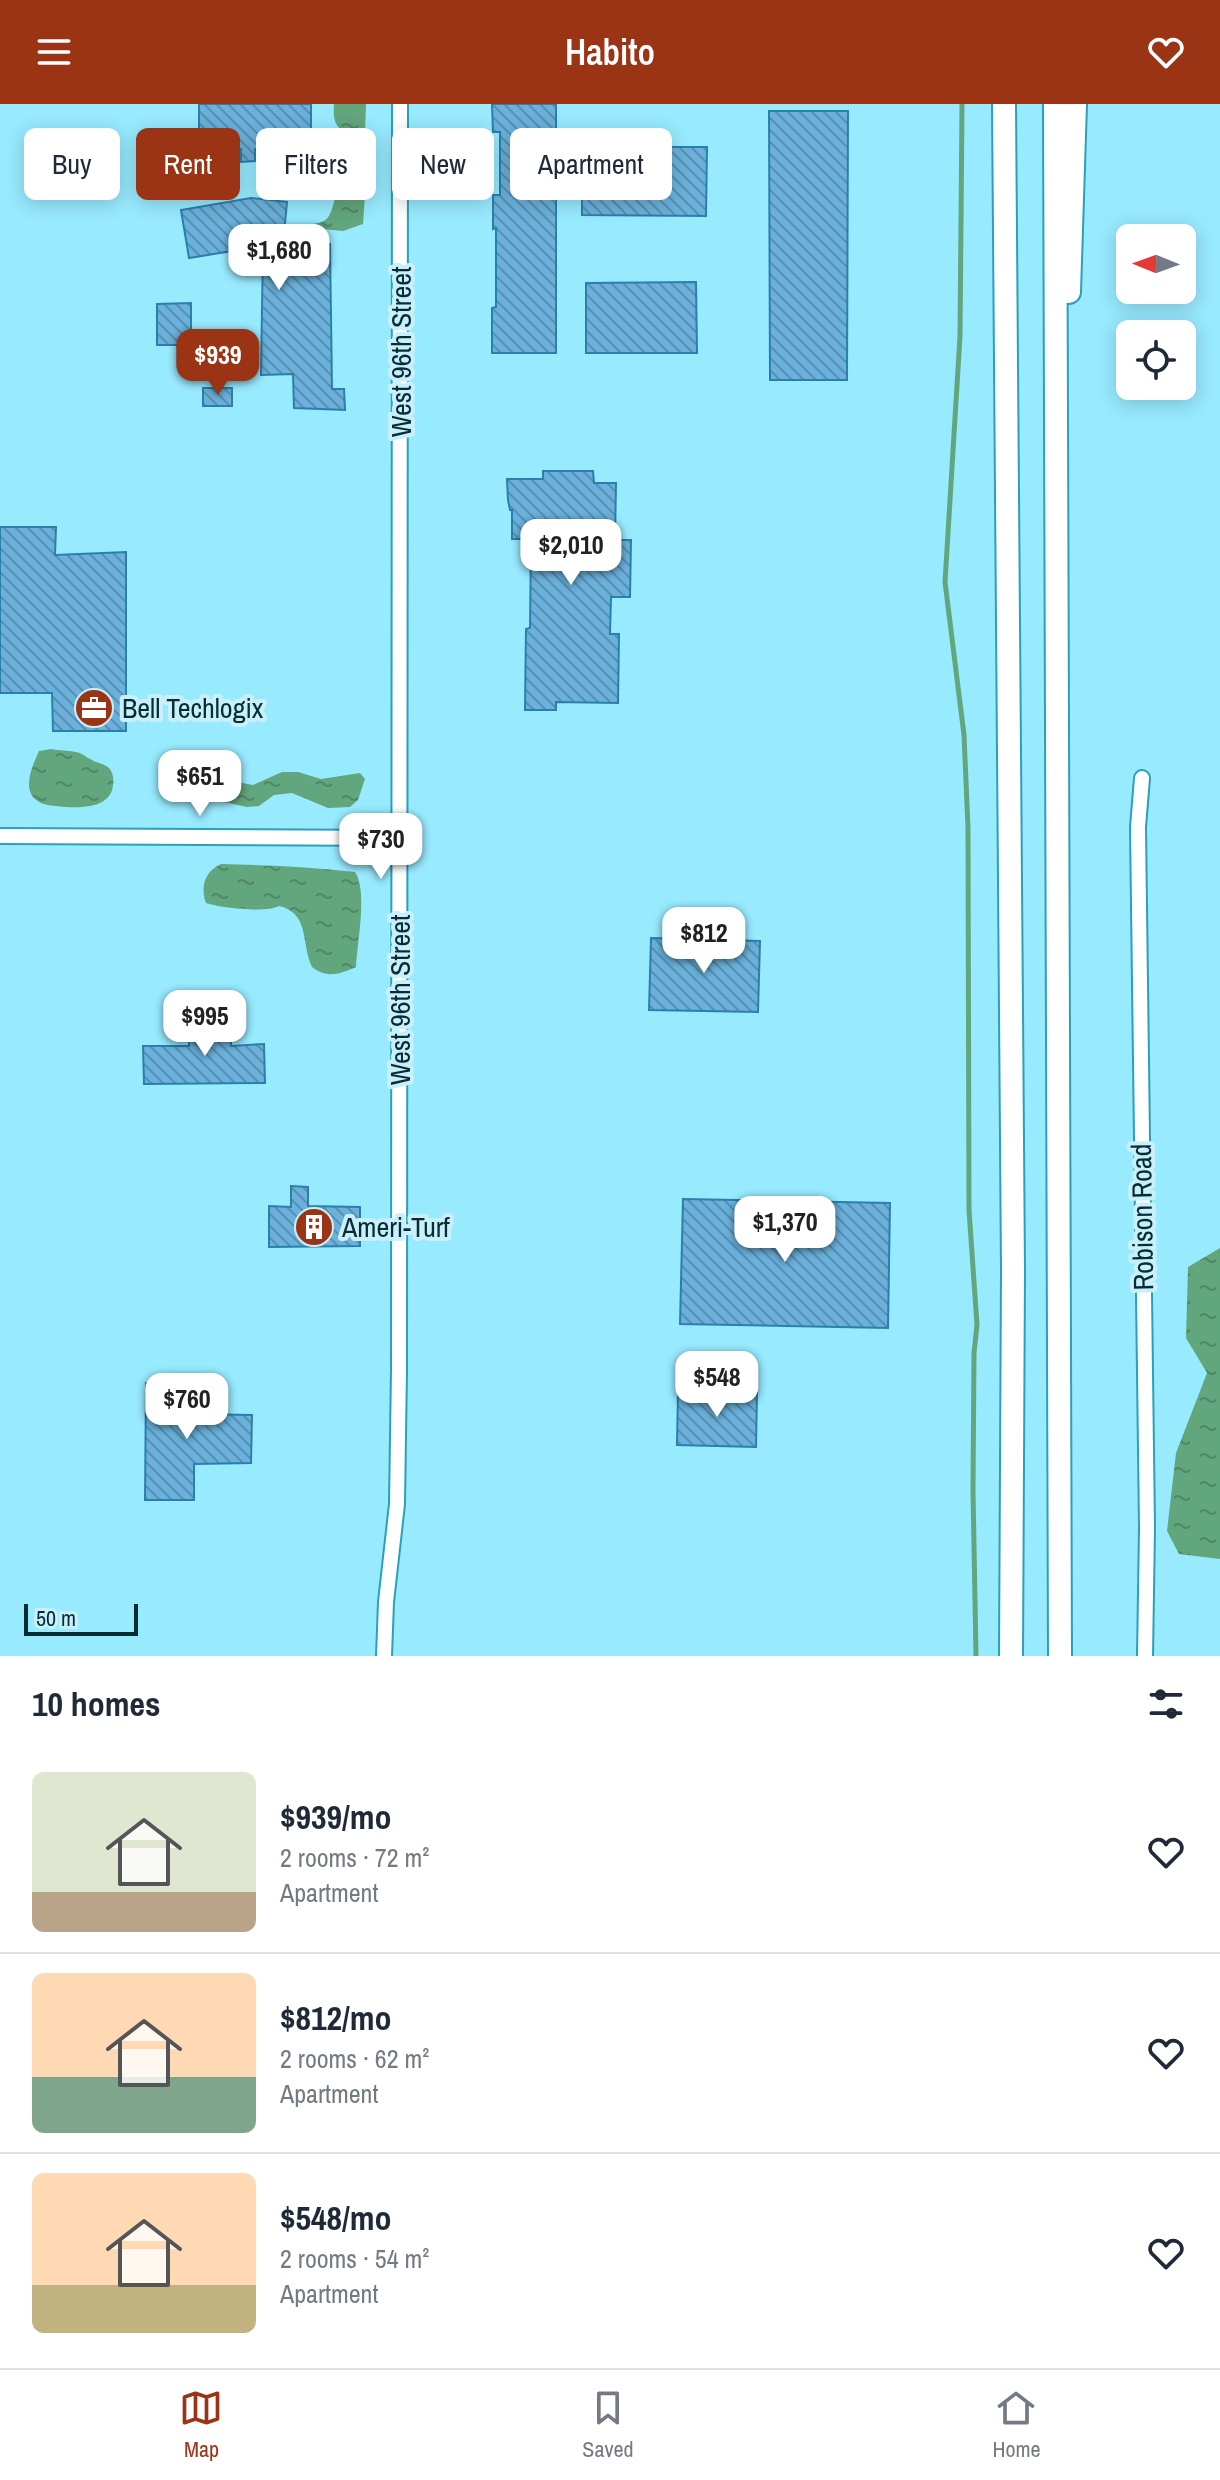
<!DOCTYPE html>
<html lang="en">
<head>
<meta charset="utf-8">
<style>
  :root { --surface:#fff; --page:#f2f2f3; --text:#1f2937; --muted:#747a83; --line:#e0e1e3; --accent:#9b3315 }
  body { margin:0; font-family:"Archivo Narrow",sans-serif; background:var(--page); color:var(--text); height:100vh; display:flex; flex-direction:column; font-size:30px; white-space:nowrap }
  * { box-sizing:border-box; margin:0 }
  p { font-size:26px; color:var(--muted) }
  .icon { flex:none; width:44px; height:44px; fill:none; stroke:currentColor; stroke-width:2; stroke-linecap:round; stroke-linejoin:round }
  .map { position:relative; height:1552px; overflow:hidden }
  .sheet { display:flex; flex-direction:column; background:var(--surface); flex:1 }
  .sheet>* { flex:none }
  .banner { position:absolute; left:24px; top:24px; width:800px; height:72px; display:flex; gap:16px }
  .needle { width:52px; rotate:271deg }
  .controls { position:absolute; left:1116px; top:120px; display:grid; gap:16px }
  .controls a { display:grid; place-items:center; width:80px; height:80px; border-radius:12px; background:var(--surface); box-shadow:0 4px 20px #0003; font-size:40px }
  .scale { position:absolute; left:24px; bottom:20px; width:114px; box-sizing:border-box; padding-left:8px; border:4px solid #082c34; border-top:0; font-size:22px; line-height:28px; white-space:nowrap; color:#082c34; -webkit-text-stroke:6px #c9f0fa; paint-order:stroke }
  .price { position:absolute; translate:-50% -68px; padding:0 18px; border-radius:16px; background:#fff; color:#222; font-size:26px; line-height:52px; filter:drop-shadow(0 2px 4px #0008) }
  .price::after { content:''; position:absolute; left:50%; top:48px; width:24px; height:18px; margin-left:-12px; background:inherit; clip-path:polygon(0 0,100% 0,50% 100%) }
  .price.on { background:var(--accent); color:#fff }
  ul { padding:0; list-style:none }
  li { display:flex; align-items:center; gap:24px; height:200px; padding:0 32px }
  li+li { border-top:2px solid var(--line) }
  li span { display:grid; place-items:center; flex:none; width:224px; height:160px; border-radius:12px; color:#555 }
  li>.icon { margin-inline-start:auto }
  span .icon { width:96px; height:96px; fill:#fffc; stroke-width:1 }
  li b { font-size:34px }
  h2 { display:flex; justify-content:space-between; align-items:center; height:96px; padding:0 32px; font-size:34px }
  .chip { padding:0 28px; border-radius:12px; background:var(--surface); box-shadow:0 4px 20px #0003; font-size:28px; line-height:72px }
  .chip.on { background:var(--accent); color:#fff }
  header { display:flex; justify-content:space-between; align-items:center; height:104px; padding:0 32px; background:var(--accent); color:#fff; font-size:36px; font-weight:600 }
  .tab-bar { display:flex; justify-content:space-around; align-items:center; height:112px; border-top:2px solid var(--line); background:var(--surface); font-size:22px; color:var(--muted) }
  .tab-bar a { display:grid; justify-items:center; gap:4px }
  .tab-bar .on { color:var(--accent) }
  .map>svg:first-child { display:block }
</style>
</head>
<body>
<header><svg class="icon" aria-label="menu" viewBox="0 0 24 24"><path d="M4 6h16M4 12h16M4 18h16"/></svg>Habito<svg class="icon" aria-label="heart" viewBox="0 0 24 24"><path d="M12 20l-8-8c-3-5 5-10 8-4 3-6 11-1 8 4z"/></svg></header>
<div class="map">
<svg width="1220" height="1552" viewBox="0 0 1220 1552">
  <defs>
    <pattern id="water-ripples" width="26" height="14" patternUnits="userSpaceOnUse" patternTransform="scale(2)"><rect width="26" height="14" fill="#62a67d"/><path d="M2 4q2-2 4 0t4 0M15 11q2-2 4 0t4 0" fill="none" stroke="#4f8767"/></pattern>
    <pattern id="building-back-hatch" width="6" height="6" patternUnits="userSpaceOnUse" patternTransform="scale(2)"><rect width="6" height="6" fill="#6bb1db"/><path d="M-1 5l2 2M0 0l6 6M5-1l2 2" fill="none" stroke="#5690b2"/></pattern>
  </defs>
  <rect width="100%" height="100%" fill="#98eaff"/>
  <g fill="url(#water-ripples)">
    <path d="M334 0H366L365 28 356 38C341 23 332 26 334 0Z"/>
    <path d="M359 79 365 91 363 120 343 127 312 124V120C336 119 330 100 339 84Z"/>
    <path d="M51 645C59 647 67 646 76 648 82 649 86 653 92 656 97 659 105 660 109 664 113 668 114 676 113 681 111 707 73 704 56 702 19 699 27 673 39 647Z"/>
    <polygon points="196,663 237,678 253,681 282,668 298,668 321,675 360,669 365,675 358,696 350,703 328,704 292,689 274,691 259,702 247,703 182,689 190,665"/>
    <path d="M221 760C266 761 311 763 355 768 368 787 357 839 356 863 340 870 327 875 312 863 301 840 310 809 279 802 267 809 221 804 206 799 200 783 205 767 221 760Z"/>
    <polygon points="1220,1144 1220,1455 1179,1450 1167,1427 1176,1349 1207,1269 1186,1234 1188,1163"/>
  </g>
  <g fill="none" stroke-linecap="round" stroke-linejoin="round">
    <polyline stroke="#62a67d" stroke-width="5" points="962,0 960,232 945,478 964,631 968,724 969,1106 977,1221 974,1249 973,1386 976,1552"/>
  </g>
  <g fill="url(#building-back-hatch)" stroke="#2980ac" stroke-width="2">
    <polygon points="199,0 311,0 311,46 255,45 255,57 241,58 241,45 199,45"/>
    <polygon points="492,0 556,0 556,249 492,249 492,204 496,203 496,124 493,125 493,91 500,91 500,28 493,28"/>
    <polygon points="769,7 848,7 847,276 770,276"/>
    <polygon points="582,43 707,43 706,112 582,111"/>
    <polygon points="251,94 287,98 283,140 330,140 332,285 344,285 345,306 294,304 293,270 261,271 263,142 189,154 181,106"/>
    <polygon points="696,178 697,249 586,249 586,179"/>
    <polygon points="191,199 191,241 157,241 157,200"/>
    <rect x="203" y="284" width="29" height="18"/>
    <polygon points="543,367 593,367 594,379 616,379 615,436 631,436 630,493 611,493 610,530 619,530 618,599 556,598 556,606 525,606 526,525 530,524 531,435 512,435 512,406 510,406 508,396 507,375 543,375"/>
    <polygon points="0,423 56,423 55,451 126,448 126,627 53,627 52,589 0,589"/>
    <polygon points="651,834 760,837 758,908 649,906"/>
    <polygon points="222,910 221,918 231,917 231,942 264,940 265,979 144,980 143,942 189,942 189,918 199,918 199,911"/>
    <polygon points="291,1082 308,1083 308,1102 360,1103 360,1142 269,1143 269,1102 291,1103"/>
    <polygon points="683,1095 890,1099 888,1224 680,1220"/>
    <polygon points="146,1279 195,1280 195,1310 252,1311 251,1359 194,1360 194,1396 145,1396"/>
    <polygon points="678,1288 757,1289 756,1343 677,1341"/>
  </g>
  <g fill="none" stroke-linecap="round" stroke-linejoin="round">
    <g stroke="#2aa0b9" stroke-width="18">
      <g id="minor">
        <polyline points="1142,674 1138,723 1147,1424 1145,1552"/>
        <polyline points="0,732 400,734"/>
        <polyline points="384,1552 386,1498 397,1400 399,1265 400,0"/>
      </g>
    </g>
    <g stroke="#2aa0b9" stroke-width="26">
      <g id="highway">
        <polyline points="1004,0 1013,1166 1011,1552"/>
        <polyline points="1055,0 1060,1552"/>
        <polyline points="1069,188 1075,0"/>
      </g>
    </g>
    <use href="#minor" stroke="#fff" stroke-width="14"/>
    <use href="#highway" stroke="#fff" stroke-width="22"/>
  </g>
  <defs>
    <g id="office-disc" transform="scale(2)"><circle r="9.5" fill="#9b3315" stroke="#c9f0fa"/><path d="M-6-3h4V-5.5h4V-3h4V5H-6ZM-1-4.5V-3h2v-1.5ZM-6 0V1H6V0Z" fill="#fff"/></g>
    <g id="building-disc" transform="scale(2)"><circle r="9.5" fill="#9b3315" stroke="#c9f0fa"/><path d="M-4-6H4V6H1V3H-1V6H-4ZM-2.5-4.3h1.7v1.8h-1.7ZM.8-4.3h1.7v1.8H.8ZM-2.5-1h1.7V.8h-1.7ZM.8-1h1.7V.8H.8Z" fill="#fff"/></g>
  </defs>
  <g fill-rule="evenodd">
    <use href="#office-disc" x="94" y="604"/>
    <use href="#building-disc" x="314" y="1123"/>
  </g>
  <g text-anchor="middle" stroke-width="8" stroke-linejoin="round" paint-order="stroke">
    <g font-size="28" fill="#082c34" stroke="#c9f0fa">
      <text transform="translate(401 248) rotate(-90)" y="10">West 96th Street</text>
      <text transform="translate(400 896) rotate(-90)" y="10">West 96th Street</text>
      <text transform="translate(1142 1113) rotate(-91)" y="10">Robison Road</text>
    </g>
    <g font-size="28" fill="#082c34" stroke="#c9f0fa" text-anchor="start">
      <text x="122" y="614">Bell Techlogix</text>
      <text x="342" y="1133">Ameri-Turf</text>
    </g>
  </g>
</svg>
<div class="controls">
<a><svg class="needle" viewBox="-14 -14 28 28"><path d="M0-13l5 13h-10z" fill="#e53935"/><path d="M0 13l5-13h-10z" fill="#747a83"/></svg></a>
<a><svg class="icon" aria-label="locate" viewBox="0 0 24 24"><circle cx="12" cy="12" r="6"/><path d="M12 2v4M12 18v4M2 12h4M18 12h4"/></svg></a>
</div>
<div class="scale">50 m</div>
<b class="price" style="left:279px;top:188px">$1,680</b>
<b class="price on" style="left:218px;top:293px">$939</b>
<b class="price" style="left:571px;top:483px">$2,010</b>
<b class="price" style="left:200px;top:714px">$651</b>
<b class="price" style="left:381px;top:777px">$730</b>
<b class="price" style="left:704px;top:871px">$812</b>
<b class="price" style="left:205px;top:954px">$995</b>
<b class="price" style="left:785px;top:1160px">$1,370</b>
<b class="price" style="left:717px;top:1315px">$548</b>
<b class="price" style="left:187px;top:1337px">$760</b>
<div class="banner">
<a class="chip">Buy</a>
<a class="chip on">Rent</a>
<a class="chip">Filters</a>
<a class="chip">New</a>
<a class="chip">Apartment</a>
</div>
</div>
<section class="sheet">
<h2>10 homes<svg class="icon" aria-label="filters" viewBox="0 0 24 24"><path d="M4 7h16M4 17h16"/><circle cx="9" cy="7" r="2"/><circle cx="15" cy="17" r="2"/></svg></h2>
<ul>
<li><span style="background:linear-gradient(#dfe7d0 75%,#b9a48a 0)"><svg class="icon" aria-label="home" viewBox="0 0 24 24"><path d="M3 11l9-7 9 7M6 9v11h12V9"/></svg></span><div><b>$939/mo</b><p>2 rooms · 72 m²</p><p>Apartment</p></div><svg class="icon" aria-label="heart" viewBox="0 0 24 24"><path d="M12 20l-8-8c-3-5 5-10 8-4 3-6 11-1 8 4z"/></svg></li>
<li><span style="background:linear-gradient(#ffd9b3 65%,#7fa58c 0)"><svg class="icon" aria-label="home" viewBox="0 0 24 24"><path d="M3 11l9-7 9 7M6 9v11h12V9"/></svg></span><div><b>$812/mo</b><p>2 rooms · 62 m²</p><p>Apartment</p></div><svg class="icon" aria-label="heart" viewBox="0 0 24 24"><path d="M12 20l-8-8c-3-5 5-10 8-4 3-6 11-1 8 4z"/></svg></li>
<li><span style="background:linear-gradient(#ffd9b3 70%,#c2b280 0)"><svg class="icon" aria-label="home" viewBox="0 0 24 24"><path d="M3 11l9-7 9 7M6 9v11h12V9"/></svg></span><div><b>$548/mo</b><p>2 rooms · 54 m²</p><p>Apartment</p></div><svg class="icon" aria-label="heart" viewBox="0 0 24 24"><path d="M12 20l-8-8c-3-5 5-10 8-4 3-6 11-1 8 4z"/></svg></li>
</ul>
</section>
<nav class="tab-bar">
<a class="on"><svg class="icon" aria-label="map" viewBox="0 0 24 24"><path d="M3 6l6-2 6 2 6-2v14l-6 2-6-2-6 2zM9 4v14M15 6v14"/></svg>Map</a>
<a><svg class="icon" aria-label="saved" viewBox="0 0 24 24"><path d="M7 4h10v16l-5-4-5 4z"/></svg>Saved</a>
<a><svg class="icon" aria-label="home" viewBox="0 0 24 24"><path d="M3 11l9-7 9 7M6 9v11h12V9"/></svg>Home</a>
</nav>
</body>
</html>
